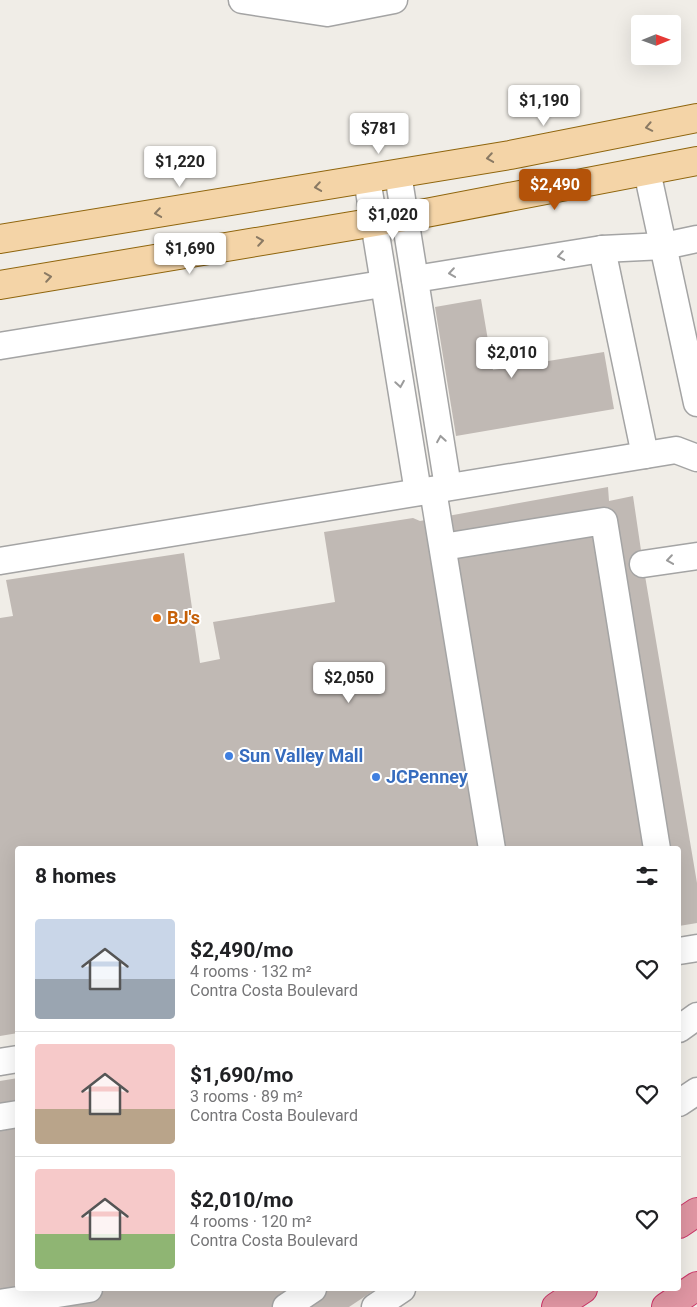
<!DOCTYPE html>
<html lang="en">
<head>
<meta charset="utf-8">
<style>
  :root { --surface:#fff; --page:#f6f6f6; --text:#202124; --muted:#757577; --line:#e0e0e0; --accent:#b45309 }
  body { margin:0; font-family:Roboto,sans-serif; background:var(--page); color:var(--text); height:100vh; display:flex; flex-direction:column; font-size:19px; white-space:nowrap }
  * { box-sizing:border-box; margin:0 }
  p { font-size:16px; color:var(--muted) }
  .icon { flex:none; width:28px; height:28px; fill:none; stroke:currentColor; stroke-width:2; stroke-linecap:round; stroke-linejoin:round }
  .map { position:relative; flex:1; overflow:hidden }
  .details { position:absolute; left:15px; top:846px; width:666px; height:445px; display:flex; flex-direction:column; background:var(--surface); border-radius:5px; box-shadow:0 5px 20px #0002 }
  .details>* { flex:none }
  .needle { width:32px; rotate:89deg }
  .controls { position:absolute; left:631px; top:15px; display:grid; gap:10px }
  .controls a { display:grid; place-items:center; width:50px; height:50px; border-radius:5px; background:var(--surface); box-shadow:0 5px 20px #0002; font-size:25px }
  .price { position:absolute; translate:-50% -42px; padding:0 11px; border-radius:5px; background:#fff; color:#222; font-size:16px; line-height:32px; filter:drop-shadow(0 1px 2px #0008) }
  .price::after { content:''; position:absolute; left:50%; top:30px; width:15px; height:11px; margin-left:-8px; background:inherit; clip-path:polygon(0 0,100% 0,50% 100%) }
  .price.active { background:var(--accent); color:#fff }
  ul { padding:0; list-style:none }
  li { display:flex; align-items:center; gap:15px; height:125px; padding:0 20px }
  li+li { border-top:1px solid var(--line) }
  li span { display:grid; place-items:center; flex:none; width:140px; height:100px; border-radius:5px; color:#555 }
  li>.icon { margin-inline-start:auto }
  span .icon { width:60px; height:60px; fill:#fffc; stroke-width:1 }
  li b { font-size:21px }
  h2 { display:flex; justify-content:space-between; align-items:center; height:60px; padding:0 20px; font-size:21px }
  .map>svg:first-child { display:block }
</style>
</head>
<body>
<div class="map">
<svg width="697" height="1307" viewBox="0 0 697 1307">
  <rect width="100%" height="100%" fill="#f0ede7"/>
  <g fill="#c0b9b4">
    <polygon points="481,299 493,370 604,352 614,409 456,436 435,307"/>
    <polygon points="608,487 609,501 633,496 643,564 697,883 697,923 679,926 679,849 18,849 18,1033 0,1036 0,618 13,616 6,580 184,553 200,663 220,659 213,622 335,602 324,532 413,518 420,521"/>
    <polygon points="18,1078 18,1289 376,1289 349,1307 0,1307 0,1081"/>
  </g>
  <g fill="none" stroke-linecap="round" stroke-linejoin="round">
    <g stroke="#a4a4a4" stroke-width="29">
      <g id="minor">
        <polyline points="242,0 327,13 394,0"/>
        <polyline points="647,171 697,403"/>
        <polyline points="398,174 448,487"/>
        <polyline points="367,179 418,492"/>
        <polyline points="602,249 664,246 697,239"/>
        <polyline points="415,279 602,249 645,455"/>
        <polyline points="0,346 382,284"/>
        <polyline points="433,490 492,849"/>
        <polyline points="443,547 604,521 657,849"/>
        <polyline points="0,561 676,450 697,458"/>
        <polyline points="643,564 697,556"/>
        <polyline points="679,951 697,948"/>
        <polyline points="679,1029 697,1016"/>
        <polyline points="0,1062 18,1059"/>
        <polyline points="679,1103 697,1091"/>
        <polyline points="0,1117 18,1114"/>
        <polyline points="0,1303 89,1289"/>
        <polyline points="286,1307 313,1289"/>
        <polyline points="375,1307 402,1289"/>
      </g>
    </g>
    <g stroke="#8f650d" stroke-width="30">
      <g id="major">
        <polyline points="0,239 510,155 697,118"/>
        <polyline points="0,285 405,217 697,161"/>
      </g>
    </g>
    <g stroke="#cd3568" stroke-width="30">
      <g id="highway">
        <polyline points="679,1224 697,1212"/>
        <polyline points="556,1307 583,1289"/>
        <polyline points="666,1307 697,1286"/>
      </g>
    </g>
    <use href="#minor" stroke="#fff" stroke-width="26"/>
    <use href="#major" stroke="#f4d4a7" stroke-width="28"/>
    <use href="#highway" stroke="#e096a3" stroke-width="28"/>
  </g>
  <defs><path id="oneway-chevron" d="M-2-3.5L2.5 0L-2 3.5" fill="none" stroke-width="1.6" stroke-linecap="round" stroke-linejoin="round" transform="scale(1.25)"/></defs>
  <g stroke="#8a7a64">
    <use href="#oneway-chevron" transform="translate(649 127) rotate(169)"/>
    <use href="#oneway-chevron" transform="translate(490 158) rotate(171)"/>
    <use href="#oneway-chevron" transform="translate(318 187) rotate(171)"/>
    <use href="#oneway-chevron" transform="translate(158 213) rotate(171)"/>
    <use href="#oneway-chevron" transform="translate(260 241) rotate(-9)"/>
    <use href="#oneway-chevron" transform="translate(48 277) rotate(-9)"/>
  </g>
  <g stroke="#9b9b9b">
    <use href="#oneway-chevron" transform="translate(561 256) rotate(171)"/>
    <use href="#oneway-chevron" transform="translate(452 273) rotate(172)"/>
    <use href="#oneway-chevron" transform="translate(400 384) rotate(81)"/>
    <use href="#oneway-chevron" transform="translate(441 439) rotate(-99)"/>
    <use href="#oneway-chevron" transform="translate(670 560) rotate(172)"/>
  </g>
  <circle fill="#e8710a" stroke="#fff" stroke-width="2" cx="157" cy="618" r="5"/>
  <g fill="#3f7fe0" stroke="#fff" stroke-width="2">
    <circle cx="229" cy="756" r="5"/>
    <circle cx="376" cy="777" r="5"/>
  </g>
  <g text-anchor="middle" stroke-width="4" stroke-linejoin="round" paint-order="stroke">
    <g font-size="18" font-weight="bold" fill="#c56008" stroke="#fff" text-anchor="start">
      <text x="167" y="624">BJ's</text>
    </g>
    <g font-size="18" font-weight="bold" fill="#366cbe" stroke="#fff" text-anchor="start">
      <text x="239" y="762">Sun Valley Mall</text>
      <text x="386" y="783">JCPenney</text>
    </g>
  </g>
</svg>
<div class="controls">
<a><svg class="needle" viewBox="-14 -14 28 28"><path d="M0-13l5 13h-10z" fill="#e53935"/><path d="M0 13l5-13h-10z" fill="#757577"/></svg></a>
</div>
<b class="price" style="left:544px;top:127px">$1,190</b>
<b class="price" style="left:379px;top:155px">$781</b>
<b class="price" style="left:180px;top:188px">$1,220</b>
<b class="price active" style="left:555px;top:211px">$2,490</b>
<b class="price" style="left:393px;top:241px">$1,020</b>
<b class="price" style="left:190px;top:275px">$1,690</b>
<b class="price" style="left:512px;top:379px">$2,010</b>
<b class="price" style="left:349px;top:704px">$2,050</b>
<section class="details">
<h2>8 homes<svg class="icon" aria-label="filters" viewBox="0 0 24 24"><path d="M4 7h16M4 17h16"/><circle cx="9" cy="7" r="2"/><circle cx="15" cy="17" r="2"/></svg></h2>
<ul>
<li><span style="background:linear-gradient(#c9d6e8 60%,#9aa5b1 0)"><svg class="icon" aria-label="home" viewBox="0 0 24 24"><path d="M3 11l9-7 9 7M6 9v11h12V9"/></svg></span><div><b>$2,490/mo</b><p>4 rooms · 132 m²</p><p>Contra Costa Boulevard</p></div><svg class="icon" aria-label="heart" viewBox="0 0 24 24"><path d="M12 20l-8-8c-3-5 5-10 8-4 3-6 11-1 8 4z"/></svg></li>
<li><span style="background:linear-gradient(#f6c9c9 65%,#b9a48a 0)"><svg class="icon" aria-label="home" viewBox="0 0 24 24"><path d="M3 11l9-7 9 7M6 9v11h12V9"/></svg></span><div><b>$1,690/mo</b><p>3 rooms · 89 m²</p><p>Contra Costa Boulevard</p></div><svg class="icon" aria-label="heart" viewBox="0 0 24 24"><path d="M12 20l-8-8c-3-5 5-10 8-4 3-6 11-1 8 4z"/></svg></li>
<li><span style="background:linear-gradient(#f6c9c9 65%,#8fb573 0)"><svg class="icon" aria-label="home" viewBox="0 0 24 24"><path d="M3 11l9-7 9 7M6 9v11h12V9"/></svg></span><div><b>$2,010/mo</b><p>4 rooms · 120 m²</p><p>Contra Costa Boulevard</p></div><svg class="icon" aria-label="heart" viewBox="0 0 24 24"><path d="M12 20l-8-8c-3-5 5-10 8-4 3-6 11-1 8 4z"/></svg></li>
</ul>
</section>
</div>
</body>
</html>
